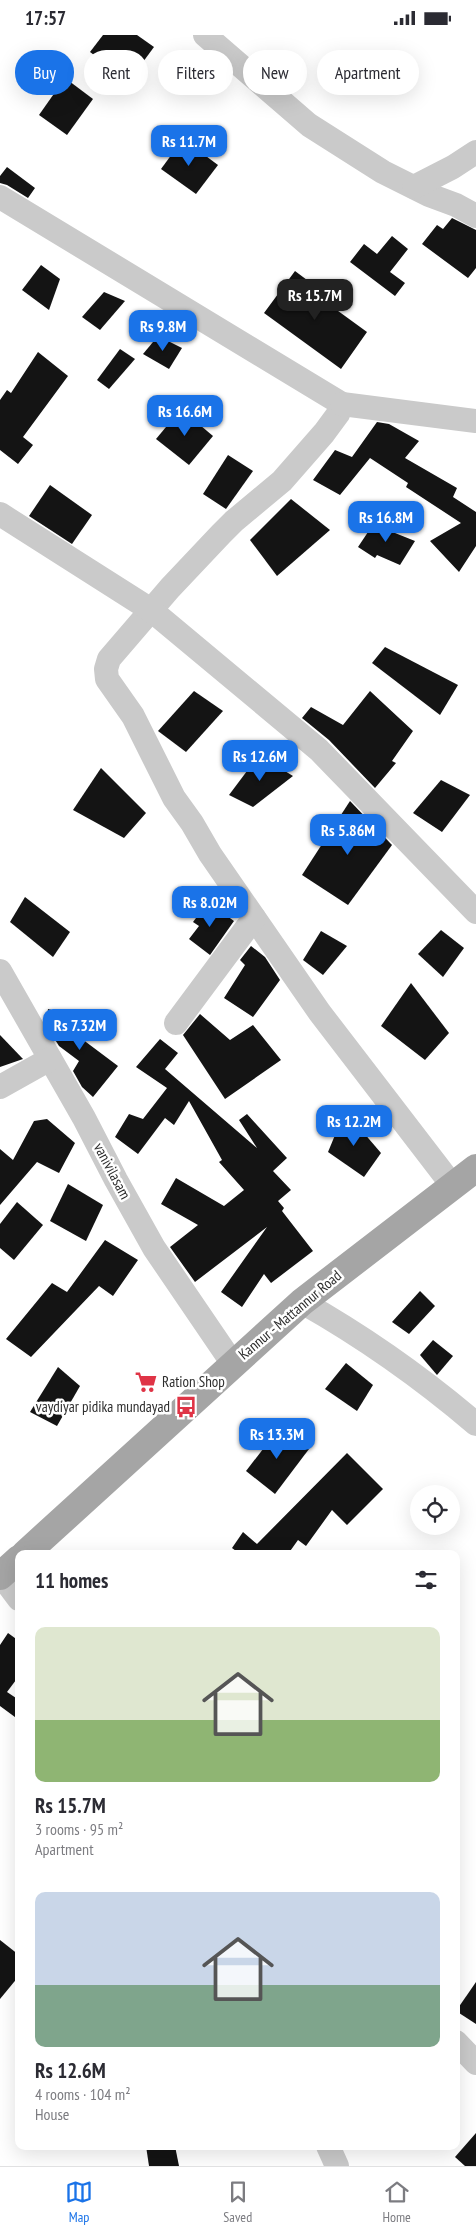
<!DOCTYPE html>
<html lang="en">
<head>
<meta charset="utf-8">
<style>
  :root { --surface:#fff; --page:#f7f7f7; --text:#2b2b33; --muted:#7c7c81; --line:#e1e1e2; --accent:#1a73e8 }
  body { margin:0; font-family:"PT Sans Narrow",sans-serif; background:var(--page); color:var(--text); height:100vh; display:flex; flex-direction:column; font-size:19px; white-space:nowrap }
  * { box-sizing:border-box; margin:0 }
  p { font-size:16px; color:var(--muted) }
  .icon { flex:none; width:28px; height:28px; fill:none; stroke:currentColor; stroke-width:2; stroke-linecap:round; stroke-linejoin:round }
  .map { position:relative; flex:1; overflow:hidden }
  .side { position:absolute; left:15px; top:1515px; width:445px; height:600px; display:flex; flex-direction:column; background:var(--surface); border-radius:10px; box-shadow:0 5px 20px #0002 }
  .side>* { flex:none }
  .hud { position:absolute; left:15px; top:15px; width:446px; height:45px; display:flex; gap:10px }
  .buttons { position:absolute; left:410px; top:1450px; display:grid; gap:10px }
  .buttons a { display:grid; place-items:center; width:50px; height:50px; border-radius:50%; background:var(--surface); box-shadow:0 5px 20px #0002; font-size:25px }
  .price { position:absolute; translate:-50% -42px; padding:0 11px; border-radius:10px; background:var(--accent); color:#fff; font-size:16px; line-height:32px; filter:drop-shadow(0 1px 2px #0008) }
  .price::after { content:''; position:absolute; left:50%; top:30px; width:15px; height:11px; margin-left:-8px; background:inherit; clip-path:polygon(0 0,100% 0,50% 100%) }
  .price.current { background:#222; color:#fff }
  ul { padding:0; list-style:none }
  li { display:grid; align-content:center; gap:10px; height:265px; padding:0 20px }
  li span { display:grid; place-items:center; height:155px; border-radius:10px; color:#555 }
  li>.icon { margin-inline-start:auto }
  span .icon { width:90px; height:90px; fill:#fffc; stroke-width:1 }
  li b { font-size:21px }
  h2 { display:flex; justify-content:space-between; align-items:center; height:60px; padding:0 20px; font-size:21px }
  .pill { padding:0 18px; border-radius:22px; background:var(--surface); box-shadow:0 5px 20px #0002; font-size:18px; line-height:45px }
  .pill.current { background:var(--accent); color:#fff }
  .status { display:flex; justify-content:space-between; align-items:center; height:35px; padding:0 25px; background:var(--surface); direction:ltr }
  .status svg { height:14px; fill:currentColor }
  .menu { display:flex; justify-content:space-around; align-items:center; height:70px; border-top:1px solid var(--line); background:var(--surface); font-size:14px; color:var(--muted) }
  .menu a { display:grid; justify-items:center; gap:2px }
  .menu .current { color:var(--accent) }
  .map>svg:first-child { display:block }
</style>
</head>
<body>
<div class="status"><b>17:57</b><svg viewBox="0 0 49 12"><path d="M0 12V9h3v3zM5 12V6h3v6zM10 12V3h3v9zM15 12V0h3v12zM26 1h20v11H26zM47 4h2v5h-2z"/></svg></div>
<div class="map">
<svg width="476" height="2131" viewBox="0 0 476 2131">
  <rect width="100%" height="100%" fill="#fff"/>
  <g fill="#141414">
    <polygon points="103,0 137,0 154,12 129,46 90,17"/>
    <polygon points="283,25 306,41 293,58 272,40"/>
    <polygon points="65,43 93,64 67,100 39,80"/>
    <polygon points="183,104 218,130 196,159 161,134"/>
    <polygon points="7,132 35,153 28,163 7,150 0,148 0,141"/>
    <polygon points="452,183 476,195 476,233 468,243 422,209 437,190 443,194"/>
    <polygon points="392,201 408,214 390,237 405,248 395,261 350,227 364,209 377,219"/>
    <polygon points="41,230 60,244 49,275 22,255"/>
    <polygon points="295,236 327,260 323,265 367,297 341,334 264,278"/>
    <polygon points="104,257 125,266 100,295 82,282"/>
    <polygon points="158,301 182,313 169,334 143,319"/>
    <polygon points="120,314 135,324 109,354 97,345"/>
    <polygon points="38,317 68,341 23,402 33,410 18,429 0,415 0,365 7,355 11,358"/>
    <polygon points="181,374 213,401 189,430 156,404"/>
    <polygon points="377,387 389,389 419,406 405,423 457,453 453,462 476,477 476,511 459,537 430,506 461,488 406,452 408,448 370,423 340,460 313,445 335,415 352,422"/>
    <polygon points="228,420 253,436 226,474 203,459"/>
    <polygon points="50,450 92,480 72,509 29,481"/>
    <polygon points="291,464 330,495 277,541 250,505"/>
    <polygon points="378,482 394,490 390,496 415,506 400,530 377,520 375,523 358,512"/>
    <polygon points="385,612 458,650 440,680 372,628"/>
    <polygon points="194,656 223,676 186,717 158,696"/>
    <polygon points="370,656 413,696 392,726 396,728 375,753 329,705 302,683 311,672 343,690"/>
    <polygon points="259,720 293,741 253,772 229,760"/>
    <polygon points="101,733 146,778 124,803 73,775"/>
    <polygon points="441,745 470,760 442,797 413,778"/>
    <polygon points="350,766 392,810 348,870 302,840"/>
    <polygon points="25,862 70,897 53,922 10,887"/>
    <polygon points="208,867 234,886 210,920 189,904 199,891 193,887"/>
    <polygon points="441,895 464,913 443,942 418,919"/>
    <polygon points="321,896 347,911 323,940 303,925"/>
    <polygon points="251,911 265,922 280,945 253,982 224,963 245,930 240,925"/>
    <polygon points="411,948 449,998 425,1025 381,991"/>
    <polygon points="48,974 90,985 78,1001 118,1031 93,1062 82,1052 73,1036 79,1026 59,1011 46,990"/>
    <polygon points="200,979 230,1005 253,990 281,1025 225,1064 183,1000"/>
    <polygon points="0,1000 23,1024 0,1032"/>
    <polygon points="160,1004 178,1018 165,1034 257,1113 239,1085 247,1079 287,1123 273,1136 291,1155 278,1166 284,1173 282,1176 313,1216 271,1248 264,1239 242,1272 221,1257 267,1192 195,1247 170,1212 198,1190 161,1169 176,1143 224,1171 244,1155 219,1127 222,1125 189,1066 174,1090 165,1083 138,1119 115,1102 129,1079 143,1084 167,1053 136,1032"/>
    <polygon points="345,1076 381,1118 364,1142 328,1117"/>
    <polygon points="47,1084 75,1108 59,1138 37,1127 0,1170 0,1114 13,1125 34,1086"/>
    <polygon points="68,1149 103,1170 86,1206 50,1186"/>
    <polygon points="17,1167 43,1190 14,1225 0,1213 0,1189"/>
    <polygon points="105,1205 138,1225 113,1261 99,1251 31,1322 6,1304 52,1248 67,1257"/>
    <polygon points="420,1256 435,1271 409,1299 392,1287"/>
    <polygon points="433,1305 453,1321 437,1340 420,1320"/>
    <polygon points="346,1328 373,1350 357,1376 325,1354"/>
    <polygon points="58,1332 80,1351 57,1391 30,1377"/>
    <polygon points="280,1392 309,1414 275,1459 246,1436"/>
    <polygon points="347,1418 383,1454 347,1490 332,1475 306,1511 298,1505 288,1519 240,1519 232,1513 243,1497 257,1509"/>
    <polygon points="8,1598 19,1606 19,1641 7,1657 19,1665 19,1685 0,1671 0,1610"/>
    <polygon points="0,1905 19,1920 19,1941 0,1964"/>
    <polygon points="476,1947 476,1989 456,1976"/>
    <polygon points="476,2098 476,2131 465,2131 455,2122"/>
    <polygon points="146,2111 175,2111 179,2131 149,2131"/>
  </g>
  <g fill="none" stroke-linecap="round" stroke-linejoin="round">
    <g stroke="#cacaca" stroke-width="24">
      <polyline points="205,0 309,90 383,137 429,160 456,170 476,181"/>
      <polyline points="414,152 453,132 476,117"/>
      <polyline points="0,162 342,369 338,379 324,398 282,446 234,486 221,499 170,553 109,624 106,634 107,644 133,681 174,763 192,788 210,819 320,978 452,1150"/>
      <polyline points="342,369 476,386"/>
      <polyline points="0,479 151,575 319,715 476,877"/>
      <polyline points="0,936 84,1083 116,1145 154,1213 233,1329"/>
      <polyline points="176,988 254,883"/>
      <polyline points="0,1052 50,1024"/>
      <path d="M302 1267C364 1302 422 1343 476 1389"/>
      <polyline points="1,1540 19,1564"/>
      <polyline points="456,2007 476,2028"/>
      <polyline points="328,2111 337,2131"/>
    </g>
    <g stroke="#a5a5a5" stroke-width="28">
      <polyline points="25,1519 302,1267 476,1133"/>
      <polyline points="0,1541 19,1524"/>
    </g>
  </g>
  <defs>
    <g id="supermarket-bare" transform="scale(1.725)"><path d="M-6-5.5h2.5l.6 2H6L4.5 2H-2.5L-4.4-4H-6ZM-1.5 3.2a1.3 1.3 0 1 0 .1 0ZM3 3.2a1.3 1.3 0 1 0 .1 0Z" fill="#df3446" stroke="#fff" stroke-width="2.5" paint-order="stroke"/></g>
    <g id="bus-bare" transform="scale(1.725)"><path d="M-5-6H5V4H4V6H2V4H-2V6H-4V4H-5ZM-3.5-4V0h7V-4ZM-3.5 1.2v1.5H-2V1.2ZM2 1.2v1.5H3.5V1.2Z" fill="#df3446" stroke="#fff" stroke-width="2.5" paint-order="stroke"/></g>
  </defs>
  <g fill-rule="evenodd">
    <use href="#supermarket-bare" x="146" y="1347"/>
    <use href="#bus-bare" x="186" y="1372"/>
  </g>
  <g text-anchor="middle" stroke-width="5" stroke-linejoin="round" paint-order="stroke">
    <g font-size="15" fill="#2d2d2d" stroke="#fff">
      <text transform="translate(112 1136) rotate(62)" y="5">vanivilasam</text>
      <text transform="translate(290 1280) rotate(-40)" y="5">Kannur - Mattannur Road</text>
    </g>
    <g font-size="15" fill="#2d2d2d" stroke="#fff" text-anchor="start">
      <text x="162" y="1352">Ration Shop</text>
      <text x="170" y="1377" text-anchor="end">vaydiyar pidika mundayad</text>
    </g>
  </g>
</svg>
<div class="buttons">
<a><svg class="icon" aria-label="locate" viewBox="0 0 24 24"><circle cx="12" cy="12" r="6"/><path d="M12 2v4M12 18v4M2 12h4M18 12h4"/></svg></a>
</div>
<b class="price" style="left:189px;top:132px">Rs 11.7M</b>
<b class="price current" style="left:315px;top:286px">Rs 15.7M</b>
<b class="price" style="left:163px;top:317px">Rs 9.8M</b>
<b class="price" style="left:185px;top:402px">Rs 16.6M</b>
<b class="price" style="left:386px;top:508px">Rs 16.8M</b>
<b class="price" style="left:260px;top:747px">Rs 12.6M</b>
<b class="price" style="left:348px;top:821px">Rs 5.86M</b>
<b class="price" style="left:210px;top:893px">Rs 8.02M</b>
<b class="price" style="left:80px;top:1016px">Rs 7.32M</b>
<b class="price" style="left:354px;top:1112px">Rs 12.2M</b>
<b class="price" style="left:277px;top:1425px">Rs 13.3M</b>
<div class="hud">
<a class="pill current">Buy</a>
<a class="pill">Rent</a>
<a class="pill">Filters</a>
<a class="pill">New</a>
<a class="pill">Apartment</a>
</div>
<section class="side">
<h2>11 homes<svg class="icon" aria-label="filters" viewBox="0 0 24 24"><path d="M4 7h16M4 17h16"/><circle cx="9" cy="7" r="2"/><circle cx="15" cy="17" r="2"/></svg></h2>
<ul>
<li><span style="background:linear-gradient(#dfe7d0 60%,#8fb573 0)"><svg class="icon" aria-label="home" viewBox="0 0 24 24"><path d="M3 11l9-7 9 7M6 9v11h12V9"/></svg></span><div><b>Rs 15.7M</b><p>3 rooms · 95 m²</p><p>Apartment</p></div></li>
<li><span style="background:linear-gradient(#c9d6e8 60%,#7fa58c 0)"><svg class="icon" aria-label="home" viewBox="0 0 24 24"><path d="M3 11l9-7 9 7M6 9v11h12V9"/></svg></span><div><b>Rs 12.6M</b><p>4 rooms · 104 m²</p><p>House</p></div></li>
</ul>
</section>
</div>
<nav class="menu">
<a class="current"><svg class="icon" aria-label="map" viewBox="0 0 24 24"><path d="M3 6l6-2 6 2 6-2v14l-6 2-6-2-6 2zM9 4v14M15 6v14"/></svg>Map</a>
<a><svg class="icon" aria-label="saved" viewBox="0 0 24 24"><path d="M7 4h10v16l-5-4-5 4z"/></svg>Saved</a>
<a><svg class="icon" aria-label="home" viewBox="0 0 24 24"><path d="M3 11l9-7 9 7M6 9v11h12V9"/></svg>Home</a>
</nav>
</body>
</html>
